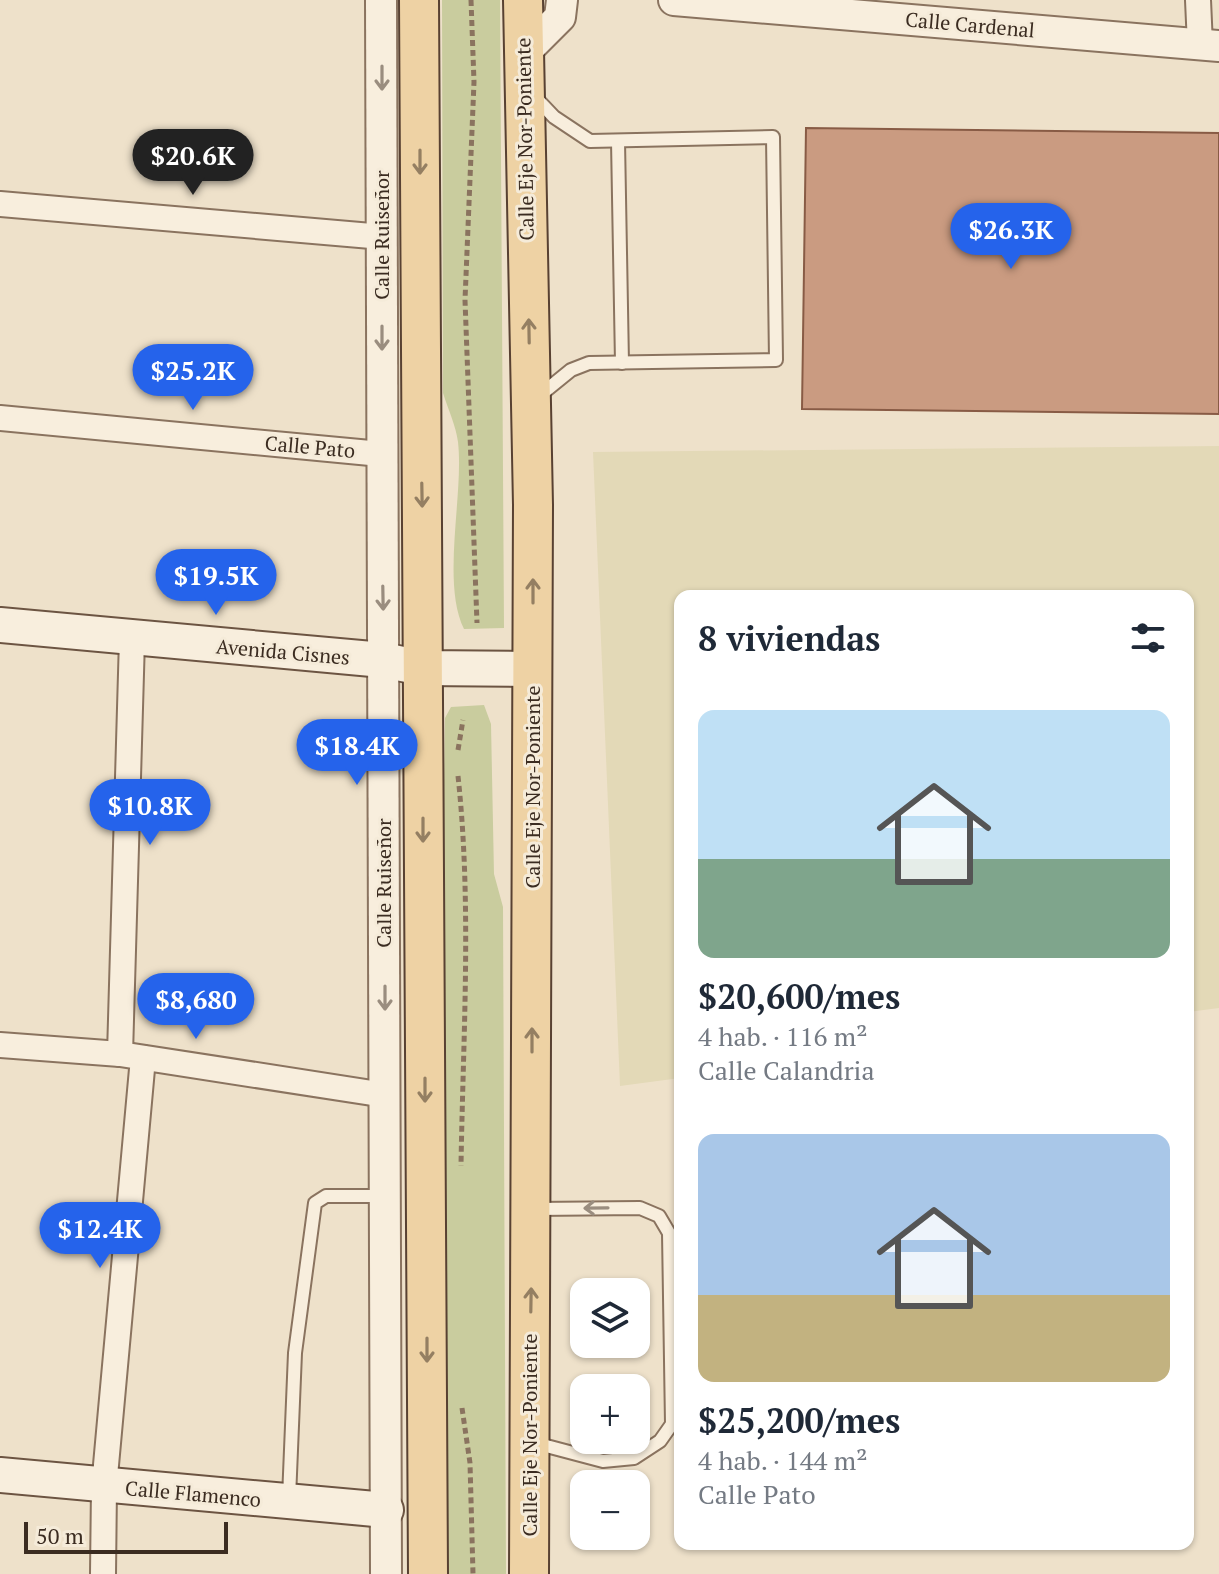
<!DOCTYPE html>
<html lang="es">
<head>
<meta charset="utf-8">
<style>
  :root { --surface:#fff; --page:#f2f2f3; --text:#1f2937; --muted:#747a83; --accent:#2563eb }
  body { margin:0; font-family:"PT Serif",serif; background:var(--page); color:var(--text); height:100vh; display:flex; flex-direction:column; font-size:30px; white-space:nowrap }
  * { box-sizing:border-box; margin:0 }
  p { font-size:26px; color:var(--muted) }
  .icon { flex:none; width:44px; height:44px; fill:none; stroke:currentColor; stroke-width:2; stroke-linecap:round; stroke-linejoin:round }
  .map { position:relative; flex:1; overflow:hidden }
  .side { position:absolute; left:674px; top:590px; width:520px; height:960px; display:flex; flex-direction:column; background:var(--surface); border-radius:16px; box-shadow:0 2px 6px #0004 }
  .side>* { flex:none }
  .tools { position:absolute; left:570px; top:1278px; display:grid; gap:16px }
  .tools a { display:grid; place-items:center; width:80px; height:80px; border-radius:16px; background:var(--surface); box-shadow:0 2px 6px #0004; font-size:40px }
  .scale { position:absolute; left:24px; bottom:20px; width:204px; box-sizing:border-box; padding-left:8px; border:4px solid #3b2c21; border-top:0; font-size:22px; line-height:28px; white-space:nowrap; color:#3b2c21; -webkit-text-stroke:6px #f5ebd9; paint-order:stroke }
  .price { position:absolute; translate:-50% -68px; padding:0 18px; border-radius:28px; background:var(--accent); color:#fff; font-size:26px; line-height:52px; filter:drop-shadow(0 2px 4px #0008) }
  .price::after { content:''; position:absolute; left:50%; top:48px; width:24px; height:18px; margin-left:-12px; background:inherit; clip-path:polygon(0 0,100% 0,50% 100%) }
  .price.selected { background:#222; color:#fff }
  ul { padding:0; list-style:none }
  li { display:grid; align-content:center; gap:16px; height:424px; padding:0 24px }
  li span { display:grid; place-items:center; height:248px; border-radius:16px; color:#555 }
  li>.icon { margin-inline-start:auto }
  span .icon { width:144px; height:144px; fill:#fffc; stroke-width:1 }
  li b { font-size:34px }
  h2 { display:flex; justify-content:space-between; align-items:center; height:96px; padding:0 24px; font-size:34px }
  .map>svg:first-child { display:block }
</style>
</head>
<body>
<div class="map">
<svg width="1219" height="1574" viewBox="0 0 1219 1574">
  <rect width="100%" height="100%" fill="#eee1ca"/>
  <polygon fill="#e3d9b7" points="1219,446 1219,1008 1188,1012 1188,596 680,596 680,1078 620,1086 593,452"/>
  <g fill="#c9cc9e">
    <path d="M442 0H500L504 628 464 629C441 582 464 495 458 442 456 426 448 409 443 393Z"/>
    <polygon points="484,705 491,724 494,874 503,907 506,1574 446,1574 442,906 445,718 451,707"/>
  </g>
  <polygon fill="#ca9b81" stroke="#885b45" stroke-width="2" points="806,128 1219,133 1219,414 802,409"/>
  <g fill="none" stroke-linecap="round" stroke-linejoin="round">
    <g stroke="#8a735f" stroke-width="16">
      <g id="service">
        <polyline points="534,96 554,117 590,141 773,137 776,360 589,363 571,370 539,396"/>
        <polyline points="618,141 622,363"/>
        <polyline points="535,1209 640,1208 659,1216 669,1233 672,1424 660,1441 634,1458 603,1461 535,1443"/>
        <polyline points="289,1498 295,1353 315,1203 326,1196 385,1196"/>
      </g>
    </g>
    <g stroke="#8a735f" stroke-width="28">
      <g id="minor">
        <polyline points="1198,0 1200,45"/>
        <polyline points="0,204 383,237"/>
        <polyline points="0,418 381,454"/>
        <polyline points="0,1045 120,1054 385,1095"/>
        <polyline points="120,1054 132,639"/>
        <polyline points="103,1574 104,1487 143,1058"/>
      </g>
    </g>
    <g stroke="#8a735f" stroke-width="34">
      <g id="tertiary">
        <polyline points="381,0 386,1574"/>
        <polyline points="674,0 1219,46"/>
        <polyline points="523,54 560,17 562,0"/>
      </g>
    </g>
    <g stroke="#6c5442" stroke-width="38">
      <g id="secondary">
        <polyline points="0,625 383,660 422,668 534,669"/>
        <polyline points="0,1475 386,1510"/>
      </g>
    </g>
    <g stroke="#584132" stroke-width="42">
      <g id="primary">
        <polyline points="419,0 428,1574"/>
        <polyline points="523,0 533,505 529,1574"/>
      </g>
    </g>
    <g stroke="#8a735f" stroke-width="5" stroke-dasharray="6 4" stroke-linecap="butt">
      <polyline points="471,0 474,82 465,300 477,623"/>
      <polyline points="458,750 463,720"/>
      <path d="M458 776C472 905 463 1037 461 1166"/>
      <polyline points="462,1408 470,1463 473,1574"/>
    </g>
    <use href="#service" stroke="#f8eedd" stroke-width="12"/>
    <use href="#minor" stroke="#f8eedd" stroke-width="24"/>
    <use href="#tertiary" stroke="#f8eedd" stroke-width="30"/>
    <use href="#secondary" stroke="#f8eedd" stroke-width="34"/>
    <use href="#primary" stroke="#eed2a4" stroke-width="38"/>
  </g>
  <defs><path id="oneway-shaft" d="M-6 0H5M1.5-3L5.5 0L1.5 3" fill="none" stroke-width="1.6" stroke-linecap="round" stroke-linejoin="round" transform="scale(2)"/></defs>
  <g stroke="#9a8d7f">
    <use href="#oneway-shaft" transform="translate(382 78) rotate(90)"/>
    <use href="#oneway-shaft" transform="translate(382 338) rotate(90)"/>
    <use href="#oneway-shaft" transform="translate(383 598) rotate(89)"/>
    <use href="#oneway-shaft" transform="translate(385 998) rotate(90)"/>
    <use href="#oneway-shaft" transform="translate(596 1208) rotate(179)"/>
  </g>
  <g stroke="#947f62">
    <use href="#oneway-shaft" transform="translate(420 162) rotate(90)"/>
    <use href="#oneway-shaft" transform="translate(529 331) rotate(-91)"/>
    <use href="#oneway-shaft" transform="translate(422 495) rotate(89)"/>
    <use href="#oneway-shaft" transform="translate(533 591) rotate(-90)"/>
    <use href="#oneway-shaft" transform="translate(423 830) rotate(90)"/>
    <use href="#oneway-shaft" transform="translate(532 1040) rotate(-90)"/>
    <use href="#oneway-shaft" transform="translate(425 1090) rotate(90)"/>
    <use href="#oneway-shaft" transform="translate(531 1300) rotate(-89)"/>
    <use href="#oneway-shaft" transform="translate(427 1350) rotate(90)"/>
  </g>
  <g text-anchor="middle" stroke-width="6" stroke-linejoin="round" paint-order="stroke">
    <g font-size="20" fill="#3b2c21" stroke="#f5ebd9">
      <text transform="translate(970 25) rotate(5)" y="7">Calle Cardenal</text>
      <text transform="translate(525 139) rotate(-91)" y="7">Calle Eje Nor-Poniente</text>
      <text transform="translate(382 235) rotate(-90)" y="7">Calle Ruiseñor</text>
      <text transform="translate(310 447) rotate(5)" y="7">Calle Pato</text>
      <text transform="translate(283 652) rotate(5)" y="7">Avenida Cisnes</text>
      <text transform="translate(533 787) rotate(-90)" y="7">Calle Eje Nor-Poniente</text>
      <text transform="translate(384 883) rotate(-90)" y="7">Calle Ruiseñor</text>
      <text transform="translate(530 1435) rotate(-90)" y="7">Calle Eje Nor-Poniente</text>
      <text transform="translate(193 1494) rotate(5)" y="7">Calle Flamenco</text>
    </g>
  </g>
</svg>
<div class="tools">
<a><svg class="icon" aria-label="layers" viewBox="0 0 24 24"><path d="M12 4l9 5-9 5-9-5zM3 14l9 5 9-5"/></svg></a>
<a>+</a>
<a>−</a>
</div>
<div class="scale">50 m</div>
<b class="price selected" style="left:193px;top:197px">$20.6K</b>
<b class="price" style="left:1011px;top:271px">$26.3K</b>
<b class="price" style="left:193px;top:412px">$25.2K</b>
<b class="price" style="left:216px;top:617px">$19.5K</b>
<b class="price" style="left:357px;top:787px">$18.4K</b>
<b class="price" style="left:150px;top:847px">$10.8K</b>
<b class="price" style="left:196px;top:1041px">$8,680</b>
<b class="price" style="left:100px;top:1270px">$12.4K</b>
<section class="side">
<h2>8 viviendas<svg class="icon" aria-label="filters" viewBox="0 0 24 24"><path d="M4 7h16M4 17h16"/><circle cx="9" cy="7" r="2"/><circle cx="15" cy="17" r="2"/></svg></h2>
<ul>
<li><span style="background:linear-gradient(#bfe0f5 60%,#7fa58c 0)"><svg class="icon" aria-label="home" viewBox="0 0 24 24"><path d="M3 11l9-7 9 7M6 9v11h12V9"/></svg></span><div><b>$20,600/mes</b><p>4 hab. · 116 m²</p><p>Calle Calandria</p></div></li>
<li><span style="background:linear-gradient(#a9c7e8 65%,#c2b280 0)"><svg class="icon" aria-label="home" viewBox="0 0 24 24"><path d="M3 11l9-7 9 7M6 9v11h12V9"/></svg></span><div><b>$25,200/mes</b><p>4 hab. · 144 m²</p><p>Calle Pato</p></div></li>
</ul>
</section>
</div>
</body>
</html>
